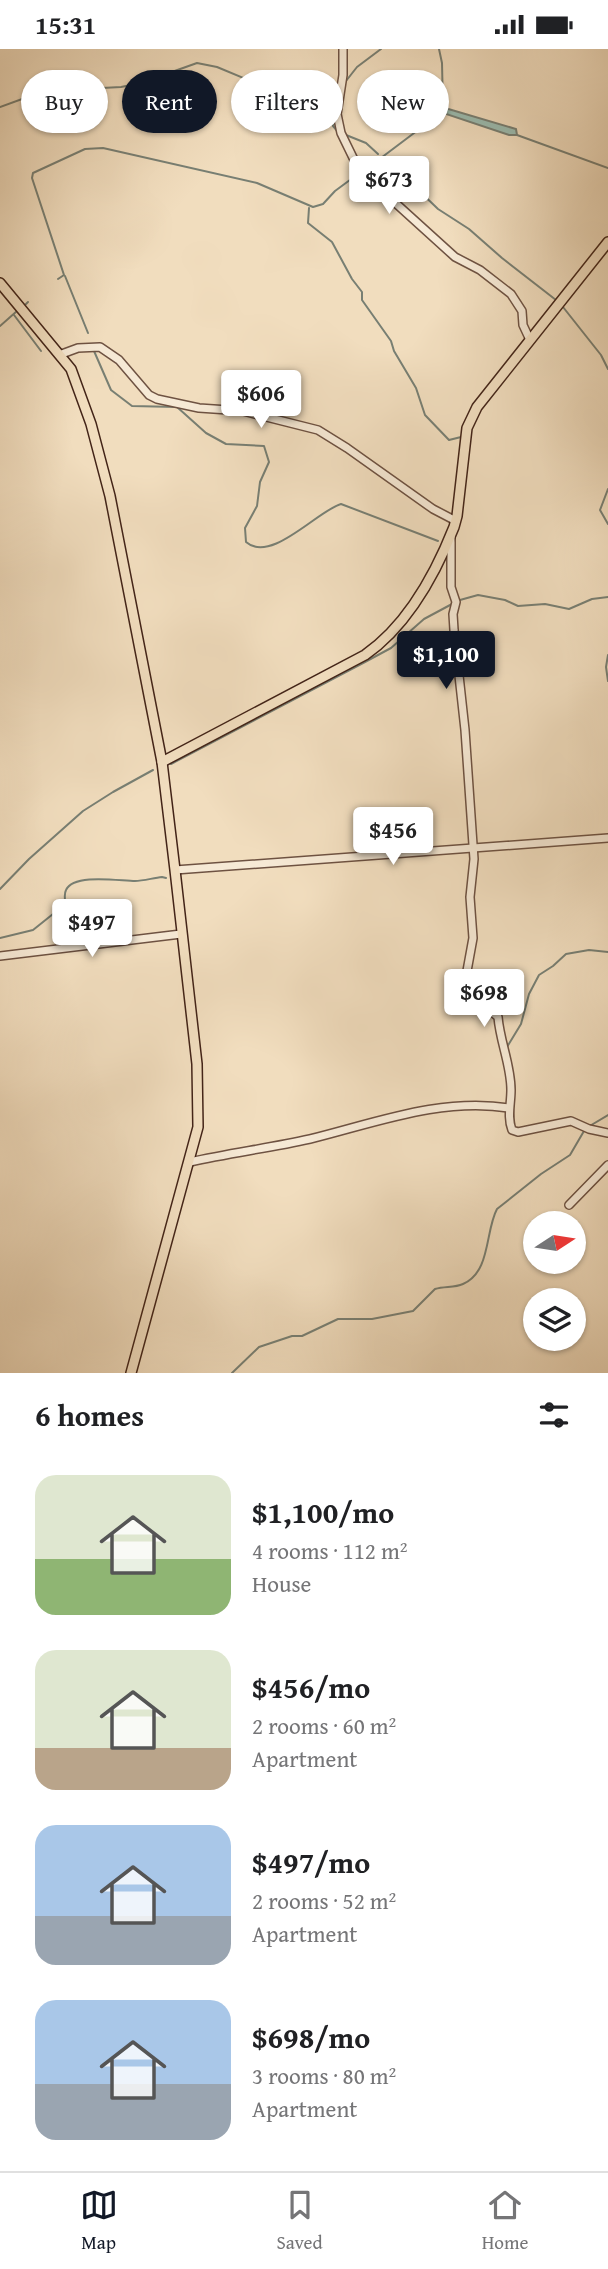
<!DOCTYPE html>
<html lang="en">
<head>
<meta charset="utf-8">
<style>
  :root { --surface:#fff; --page:#f2f2f2; --text:#202124; --muted:#757577; --line:#e0e0e0; --accent:#111827 }
  body { margin:0; font-family:"Gentium Book Plus",serif; background:var(--page); color:var(--text); height:100vh; display:flex; flex-direction:column; font-size:26px; white-space:nowrap }
  * { box-sizing:border-box; margin:0 }
  p { font-size:23px; color:var(--muted) }
  .icon { flex:none; width:38px; height:38px; fill:none; stroke:currentColor; stroke-width:2; stroke-linecap:round; stroke-linejoin:round }
  .map { position:relative; height:1324px; overflow:hidden }
  .details { display:flex; flex-direction:column; background:var(--surface); flex:1 }
  .details>* { flex:none }
  .banner { position:absolute; left:21px; top:21px; width:567px; height:63px; display:flex; gap:14px }
  .needle { width:46px; rotate:78deg }
  .tools { position:absolute; left:523px; top:1162px; display:grid; gap:14px }
  .tools a { display:grid; place-items:center; width:63px; height:63px; border-radius:50%; background:var(--surface); box-shadow:0 2px 5px #0004; font-size:35px }
  .price { position:absolute; translate:-50% -60px; padding:0 16px; border-radius:7px; background:#fff; color:#222; font-size:23px; line-height:46px; filter:drop-shadow(0 2px 4px #0008) }
  .price::after { content:''; position:absolute; left:50%; top:42px; width:21px; height:16px; margin-left:-10px; background:inherit; clip-path:polygon(0 0,100% 0,50% 100%) }
  .price.on { background:var(--accent); color:#fff }
  ul { padding:0; list-style:none }
  li { display:flex; align-items:center; gap:21px; height:175px; padding:0 35px }
  li span { display:grid; place-items:center; flex:none; width:196px; height:140px; border-radius:21px; color:#555 }
  li>.icon { margin-inline-start:auto }
  span .icon { width:84px; height:84px; fill:#fffc; stroke-width:1 }
  li b { font-size:30px }
  h2 { display:flex; justify-content:space-between; align-items:center; height:84px; padding:0 35px; font-size:30px }
  .chip { padding:0 24px; border-radius:32px; background:var(--surface); box-shadow:0 2px 5px #0004; font-size:24px; line-height:63px }
  .chip.on { background:var(--accent); color:#fff }
  .status { display:flex; justify-content:space-between; align-items:center; height:49px; padding:0 35px; background:var(--surface); direction:ltr }
  .status svg { height:19px; fill:currentColor }
  .tab-bar { display:flex; justify-content:space-around; align-items:center; height:98px; border-top:2px solid var(--line); background:var(--surface); font-size:19px; color:var(--muted) }
  .tab-bar a { display:grid; justify-items:center; gap:4px }
  .tab-bar .on { color:var(--accent) }
  .map>svg:first-child { display:block }
</style>
</head>
<body>
<div class="status"><b>15:31</b><svg viewBox="0 0 49 12"><path d="M0 12V9h3v3zM5 12V6h3v6zM10 12V3h3v9zM15 12V0h3v12zM26 1h20v11H26zM47 4h2v5h-2z"/></svg></div>
<div class="map">
<svg width="608" height="1324" viewBox="0 0 608 1324">
  <rect width="100%" height="100%" fill="#f1ddbe"/>
  <filter id="stains"><feTurbulence type="fractalNoise" baseFrequency=".00286" numOctaves="4"/><feColorMatrix values="0 0 0 0 .2 0 0 0 0 .09 0 0 0 0 .02 0 0 0 .5 -.17"/></filter>
  <radialGradient id="worn" r=".72"><stop offset=".6" stop-color="#630" stop-opacity="0"/><stop offset="1" stop-color="#630" stop-opacity=".3"/></radialGradient>
  <polygon fill="#9bbcb0" stroke="#787f73" stroke-width="2" points="445,59 516,80 517,86 509,86 443,64"/>
  <g fill="none" stroke-linecap="round" stroke-linejoin="round">
    <g stroke="#787f73" stroke-width="2">
      <polyline points="346,32 357,18 381,0"/>
      <polyline points="331,49 333,77 338,83"/>
      <polyline points="0,58 44,42 121,38 141,34 197,14 217,18 265,38 323,51 331,49 338,42"/>
      <polyline points="346,86 366,94 378,105"/>
      <polyline points="517,86 608,119"/>
      <polyline points="386,114 411,134 438,160 469,180 502,209 556,251"/>
      <polyline points="365,121 434,69 443,59 442,14 439,0"/>
      <polyline points="309,159 308,174 332,193 352,230 362,243 362,251 391,292 394,302 416,339 425,366 449,391 461,388"/>
      <polyline points="65,227 88,284"/>
      <polyline points="58,230 64,226 32,129 33,124 85,100 103,99 257,134 313,158 323,155 335,142 358,125"/>
      <polyline points="25,256 28,253"/>
      <polyline points="563,258 601,306 608,320"/>
      <polyline points="14,266 41,302"/>
      <polyline points="0,277 17,262"/>
      <path d="M94 302 111 341 132 357 177 358 206 384 226 395 264 397 269 413 260 433 257 457 245 479 246 493C271 515 317 462 341 455L438 492"/>
      <polyline points="608,440 600,461 608,475"/>
      <polyline points="460,551 478,546 505,551 518,557 545,555 569,560 592,550 608,548"/>
      <polyline points="608,606 606,618 608,632"/>
      <polyline points="171,715 365,613 391,599 424,570 452,555"/>
      <polyline points="0,840 29,810 83,762 113,743 153,721"/>
      <path d="M0 889 33 881 63 857C67 851 63 847 66 841 74 824 120 832 135 832 143 832 153 829 162 828L166 829"/>
      <polyline points="507,998 521,975 529,945 539,926 553,917 566,905 589,901 608,903"/>
      <polyline points="588,1078 608,1066"/>
      <path d="M232 1324 259 1298 292 1287H302L338 1270H372L413 1262 435 1240C445 1237 454 1239 463 1235 491 1223 485 1182 497 1160L541 1125 570 1106 584 1082"/>
    </g>
    <g stroke="#6e5242" stroke-width="10">
      <g id="minor">
        <polyline points="343,0 343,26 337,65 341,84 359,121 455,208 480,221 511,245 522,262 523,276 530,291"/>
        <polyline points="59,306 78,299 100,298 119,311 149,346 157,350 199,359 243,362 318,381 347,399 433,460 456,472"/>
        <path d="M451 488V538L456 553 453 565 454 581 465 681 474 810 470 848 473 889 465 933 472 946 498 968C500 993 511 1016 511 1041 511 1055 507 1068 512 1081L518 1083 571 1072 589 1080 608 1084"/>
        <polyline points="175,821 608,789"/>
        <polyline points="0,907 181,885"/>
        <path d="M190 1113C230 1104 270 1099 310 1090 375 1074 442 1048 509 1059"/>
        <polyline points="569,1156 608,1116"/>
      </g>
    </g>
    <g stroke="#432418" stroke-width="12">
      <g id="major">
        <polyline points="0,234 71,320 91,375 110,447 162,713 175,821 197,1015 198,1078 131,1324"/>
        <path d="M162 713 365 606C408 576 435 526 454 478L457 467 467 379 477 358 608 193"/>
      </g>
    </g>
    <use href="#minor" stroke="#f6e9d5" stroke-width="7"/>
    <use href="#major" stroke="#f1ddbe" stroke-width="9"/>
  </g>
  <rect width="100%" height="100%" filter="url(#stains)"/>
  <rect width="100%" height="100%" fill="url(#worn)"/>
</svg>
<div class="tools">
<a><svg class="needle" viewBox="-14 -14 28 28"><path d="M0-13l5 13h-10z" fill="#e53935"/><path d="M0 13l5-13h-10z" fill="#757577"/></svg></a>
<a><svg class="icon" aria-label="layers" viewBox="0 0 24 24"><path d="M12 4l9 5-9 5-9-5zM3 14l9 5 9-5"/></svg></a>
</div>
<b class="price" style="left:389px;top:167px">$673</b>
<b class="price" style="left:261px;top:381px">$606</b>
<b class="price on" style="left:446px;top:642px">$1,100</b>
<b class="price" style="left:393px;top:818px">$456</b>
<b class="price" style="left:92px;top:910px">$497</b>
<b class="price" style="left:484px;top:980px">$698</b>
<div class="banner">
<a class="chip">Buy</a>
<a class="chip on">Rent</a>
<a class="chip">Filters</a>
<a class="chip">New</a>
</div>
</div>
<section class="details">
<h2>6 homes<svg class="icon" aria-label="filters" viewBox="0 0 24 24"><path d="M4 7h16M4 17h16"/><circle cx="9" cy="7" r="2"/><circle cx="15" cy="17" r="2"/></svg></h2>
<ul>
<li><span style="background:linear-gradient(#dfe7d0 60%,#8fb573 0)"><svg class="icon" aria-label="home" viewBox="0 0 24 24"><path d="M3 11l9-7 9 7M6 9v11h12V9"/></svg></span><div><b>$1,100/mo</b><p>4 rooms · 112 m²</p><p>House</p></div></li>
<li><span style="background:linear-gradient(#dfe7d0 70%,#b9a48a 0)"><svg class="icon" aria-label="home" viewBox="0 0 24 24"><path d="M3 11l9-7 9 7M6 9v11h12V9"/></svg></span><div><b>$456/mo</b><p>2 rooms · 60 m²</p><p>Apartment</p></div></li>
<li><span style="background:linear-gradient(#a9c7e8 65%,#9aa5b1 0)"><svg class="icon" aria-label="home" viewBox="0 0 24 24"><path d="M3 11l9-7 9 7M6 9v11h12V9"/></svg></span><div><b>$497/mo</b><p>2 rooms · 52 m²</p><p>Apartment</p></div></li>
<li><span style="background:linear-gradient(#a9c7e8 60%,#9aa5b1 0)"><svg class="icon" aria-label="home" viewBox="0 0 24 24"><path d="M3 11l9-7 9 7M6 9v11h12V9"/></svg></span><div><b>$698/mo</b><p>3 rooms · 80 m²</p><p>Apartment</p></div></li>
</ul>
</section>
<nav class="tab-bar">
<a class="on"><svg class="icon" aria-label="map" viewBox="0 0 24 24"><path d="M3 6l6-2 6 2 6-2v14l-6 2-6-2-6 2zM9 4v14M15 6v14"/></svg>Map</a>
<a><svg class="icon" aria-label="saved" viewBox="0 0 24 24"><path d="M7 4h10v16l-5-4-5 4z"/></svg>Saved</a>
<a><svg class="icon" aria-label="home" viewBox="0 0 24 24"><path d="M3 11l9-7 9 7M6 9v11h12V9"/></svg>Home</a>
</nav>
</body>
</html>
